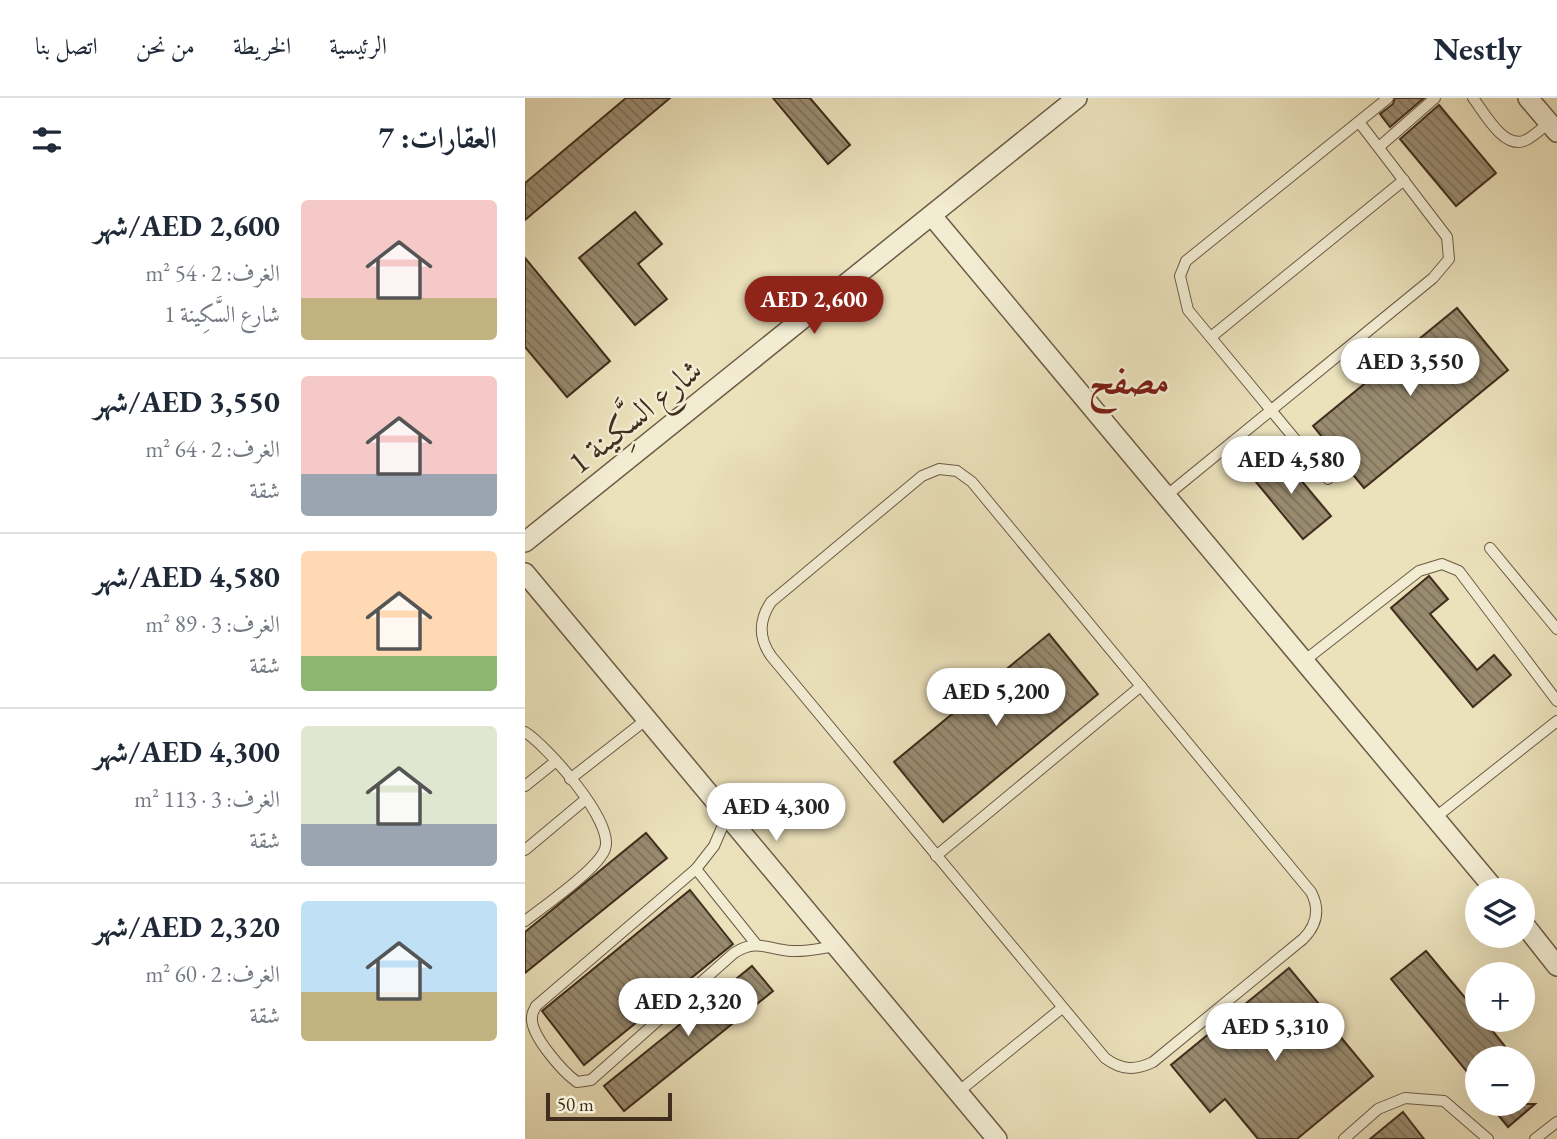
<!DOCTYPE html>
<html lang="ar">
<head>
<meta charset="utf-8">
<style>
  :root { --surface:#fff; --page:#f6f6f7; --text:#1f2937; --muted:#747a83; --line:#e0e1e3; --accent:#8f2418 }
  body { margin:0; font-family:"EB Garamond",Amiri,serif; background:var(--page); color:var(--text); direction:rtl; height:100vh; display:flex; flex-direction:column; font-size:26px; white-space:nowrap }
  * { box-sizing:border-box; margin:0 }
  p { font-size:23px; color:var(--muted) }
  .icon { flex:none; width:38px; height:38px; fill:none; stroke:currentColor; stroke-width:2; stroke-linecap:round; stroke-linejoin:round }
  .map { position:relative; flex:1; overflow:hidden; direction:ltr }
  .side { display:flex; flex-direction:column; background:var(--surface); width:525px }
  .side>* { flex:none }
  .buttons { position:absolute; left:940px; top:780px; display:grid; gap:14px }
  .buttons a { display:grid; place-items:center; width:70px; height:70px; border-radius:50%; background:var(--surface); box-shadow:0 7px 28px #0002; font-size:35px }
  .scale { position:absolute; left:21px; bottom:18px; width:126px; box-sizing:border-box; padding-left:7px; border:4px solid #412e1e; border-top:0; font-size:19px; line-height:24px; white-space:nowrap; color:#412e1e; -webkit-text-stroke:5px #f2ecd3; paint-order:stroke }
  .price { position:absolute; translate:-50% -60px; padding:0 16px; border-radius:24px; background:#fff; color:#222; font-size:23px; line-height:46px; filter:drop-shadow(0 2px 4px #0008) }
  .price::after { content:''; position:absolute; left:50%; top:42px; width:21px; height:16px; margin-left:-10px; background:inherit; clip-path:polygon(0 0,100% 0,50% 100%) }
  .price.current { background:var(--accent); color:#fff }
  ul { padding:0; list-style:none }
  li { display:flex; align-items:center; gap:21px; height:175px; padding:0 28px }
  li+li { border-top:2px solid var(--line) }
  li span { display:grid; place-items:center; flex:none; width:196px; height:140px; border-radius:7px; color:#555 }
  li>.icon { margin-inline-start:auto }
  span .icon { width:84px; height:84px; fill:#fffc; stroke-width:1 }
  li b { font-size:30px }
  h2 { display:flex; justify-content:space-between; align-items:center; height:84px; padding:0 28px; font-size:30px }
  header { display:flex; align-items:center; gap:42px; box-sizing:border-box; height:98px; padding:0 35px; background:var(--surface); border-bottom:2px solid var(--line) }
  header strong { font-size:33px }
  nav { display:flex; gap:38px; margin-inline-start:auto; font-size:24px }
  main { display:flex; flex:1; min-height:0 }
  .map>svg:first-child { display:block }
</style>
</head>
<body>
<header>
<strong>Nestly</strong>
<nav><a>الرئيسية</a><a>الخريطة</a><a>من نحن</a><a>اتصل بنا</a></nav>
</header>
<main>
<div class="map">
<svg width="1032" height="1041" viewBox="0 0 1032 1041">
  <defs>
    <pattern id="building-back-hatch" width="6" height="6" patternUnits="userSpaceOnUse" patternTransform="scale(1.75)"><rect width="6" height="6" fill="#998b70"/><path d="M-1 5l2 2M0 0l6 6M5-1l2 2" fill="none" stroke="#7e725b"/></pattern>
  </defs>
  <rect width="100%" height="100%" fill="#ebe1bb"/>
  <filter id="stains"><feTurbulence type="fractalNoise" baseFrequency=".00286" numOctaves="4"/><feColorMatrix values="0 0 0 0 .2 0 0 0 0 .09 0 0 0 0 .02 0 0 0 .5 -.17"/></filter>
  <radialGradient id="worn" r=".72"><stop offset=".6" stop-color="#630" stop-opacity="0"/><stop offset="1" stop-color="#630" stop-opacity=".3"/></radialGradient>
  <g fill="url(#building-back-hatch)" stroke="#412e1e" stroke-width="2">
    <polygon points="101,0 145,0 0,122 0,85"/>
    <polygon points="248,0 285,0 325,47 303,66"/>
    <polygon points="870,0 899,0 865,29 855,16 868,6"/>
    <polygon points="914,7 971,75 931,108 875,41"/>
    <polygon points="110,114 137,146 113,166 142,201 110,227 54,160"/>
    <polygon points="0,160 85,263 42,299 0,249"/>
    <polygon points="932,210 983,272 839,390 788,328"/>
    <polygon points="754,356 806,418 778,441 726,378"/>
    <polygon points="904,478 923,501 905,516 952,572 969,557 986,577 948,609 866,510"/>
    <polygon points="524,536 573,596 418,724 369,664"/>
    <polygon points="121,735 142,760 0,875 0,834"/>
    <polygon points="165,792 208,846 59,967 17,913"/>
    <polygon points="901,853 952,914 952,922 959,922 990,961 952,961 952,986 866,881"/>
    <polygon points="227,868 248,893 99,1013 79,988"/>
    <polygon points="764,870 803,917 800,920 848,978 772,1041 733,1041 700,1001 685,1014 646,967"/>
    <polygon points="964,1006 1010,1006 983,1029"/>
    <polygon points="878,1014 899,1041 845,1041"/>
  </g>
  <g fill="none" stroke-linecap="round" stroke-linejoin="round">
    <g stroke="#6c5b45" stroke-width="12">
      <g id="lane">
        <path d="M948 0C959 14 979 53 1001 42 1009 38 1017 30 1024 25"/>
        <polyline points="854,49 910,0"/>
        <polyline points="686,239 879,82"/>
        <path d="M414 371 432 373 447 384 786 794C795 811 792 827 778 841L628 964C610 973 596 972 580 960L246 558C233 539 234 522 246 504L397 378Z"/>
        <polyline points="803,381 663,212 655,178 661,163 863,0"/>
        <polyline points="641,398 908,180 924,161 922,139 834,24"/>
        <polyline points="965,450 1032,531"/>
        <polyline points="779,563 894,473 917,466 934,473 1032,603"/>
        <path d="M0 634C22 648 90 724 80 751 74 770 18 809 0 823"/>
        <polyline points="45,681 122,621"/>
        <polyline points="0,688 31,663"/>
        <path d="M202 718 189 748 171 771 11 908C9 912 7 915 7 919 5 937 38 974 52 984L66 982 209 855C233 840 243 852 267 853 281 854 297 850 311 848"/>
        <polyline points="911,719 1032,623"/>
        <polyline points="0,752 61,701"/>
        <polyline points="411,758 616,588"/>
        <polyline points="171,771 231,846"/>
        <polyline points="433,994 537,910"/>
        <polyline points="819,1041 853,1011 880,1000 919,1003 963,1041"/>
        <polyline points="1010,1041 1032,1024"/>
      </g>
    </g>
    <g stroke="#6c5b45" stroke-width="22">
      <g id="street">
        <polyline points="1003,0 1032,34"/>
        <polyline points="407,118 971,793"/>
        <polyline points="0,444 552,0"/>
        <polyline points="0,475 472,1041"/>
        <polyline points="998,825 1032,868"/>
      </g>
    </g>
    <use href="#lane" stroke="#f2ecd3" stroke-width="10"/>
    <use href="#street" stroke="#f2ecd3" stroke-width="19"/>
  </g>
  <g text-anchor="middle" stroke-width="5" stroke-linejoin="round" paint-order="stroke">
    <g font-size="32" fill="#412e1e" stroke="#f2ecd3">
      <text transform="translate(110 318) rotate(-39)" y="11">شارع السَّكِينة 1</text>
    </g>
    <g font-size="38" font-weight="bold" fill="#7a1f14" stroke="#f2ecd3">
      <text x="604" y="295">مصفح</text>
    </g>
  </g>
  <rect width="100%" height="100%" filter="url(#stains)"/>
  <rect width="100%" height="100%" fill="url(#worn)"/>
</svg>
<div class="buttons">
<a><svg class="icon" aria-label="layers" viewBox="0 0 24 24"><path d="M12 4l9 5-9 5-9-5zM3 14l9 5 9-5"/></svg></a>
<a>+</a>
<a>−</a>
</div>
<div class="scale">50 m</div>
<b class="price current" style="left:289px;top:238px">AED 2,600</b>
<b class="price" style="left:885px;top:300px">AED 3,550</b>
<b class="price" style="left:766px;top:398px">AED 4,580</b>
<b class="price" style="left:471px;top:630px">AED 5,200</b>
<b class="price" style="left:251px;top:745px">AED 4,300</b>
<b class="price" style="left:163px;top:940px">AED 2,320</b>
<b class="price" style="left:750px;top:965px">AED 5,310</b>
</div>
<section class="side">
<h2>العقارات: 7<svg class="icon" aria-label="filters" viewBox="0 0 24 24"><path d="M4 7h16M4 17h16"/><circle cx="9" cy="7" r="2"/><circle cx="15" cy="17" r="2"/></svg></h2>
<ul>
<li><span style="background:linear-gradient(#f6c9c9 70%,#c2b280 0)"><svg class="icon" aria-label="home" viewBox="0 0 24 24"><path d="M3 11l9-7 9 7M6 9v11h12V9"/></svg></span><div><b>AED 2,600/شهر</b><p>الغرف: 2 · 54 m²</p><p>شارع السَّكِينة 1</p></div></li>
<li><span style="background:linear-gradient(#f6c9c9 70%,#9aa5b1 0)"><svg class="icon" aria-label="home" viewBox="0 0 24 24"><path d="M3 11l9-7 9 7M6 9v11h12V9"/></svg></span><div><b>AED 3,550/شهر</b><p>الغرف: 2 · 64 m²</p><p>شقة</p></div></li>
<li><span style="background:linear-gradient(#ffd9b3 75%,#8fb573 0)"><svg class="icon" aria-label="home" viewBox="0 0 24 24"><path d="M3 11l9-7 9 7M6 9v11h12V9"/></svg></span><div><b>AED 4,580/شهر</b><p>الغرف: 3 · 89 m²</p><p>شقة</p></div></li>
<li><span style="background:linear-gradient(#dfe7d0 70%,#9aa5b1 0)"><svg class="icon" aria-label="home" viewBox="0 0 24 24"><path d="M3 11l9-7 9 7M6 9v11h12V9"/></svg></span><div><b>AED 4,300/شهر</b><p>الغرف: 3 · 113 m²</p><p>شقة</p></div></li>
<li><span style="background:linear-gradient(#bfe0f5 65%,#c2b280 0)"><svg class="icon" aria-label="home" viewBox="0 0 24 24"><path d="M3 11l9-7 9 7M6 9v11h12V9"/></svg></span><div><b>AED 2,320/شهر</b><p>الغرف: 2 · 60 m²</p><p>شقة</p></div></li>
</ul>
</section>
</main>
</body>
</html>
